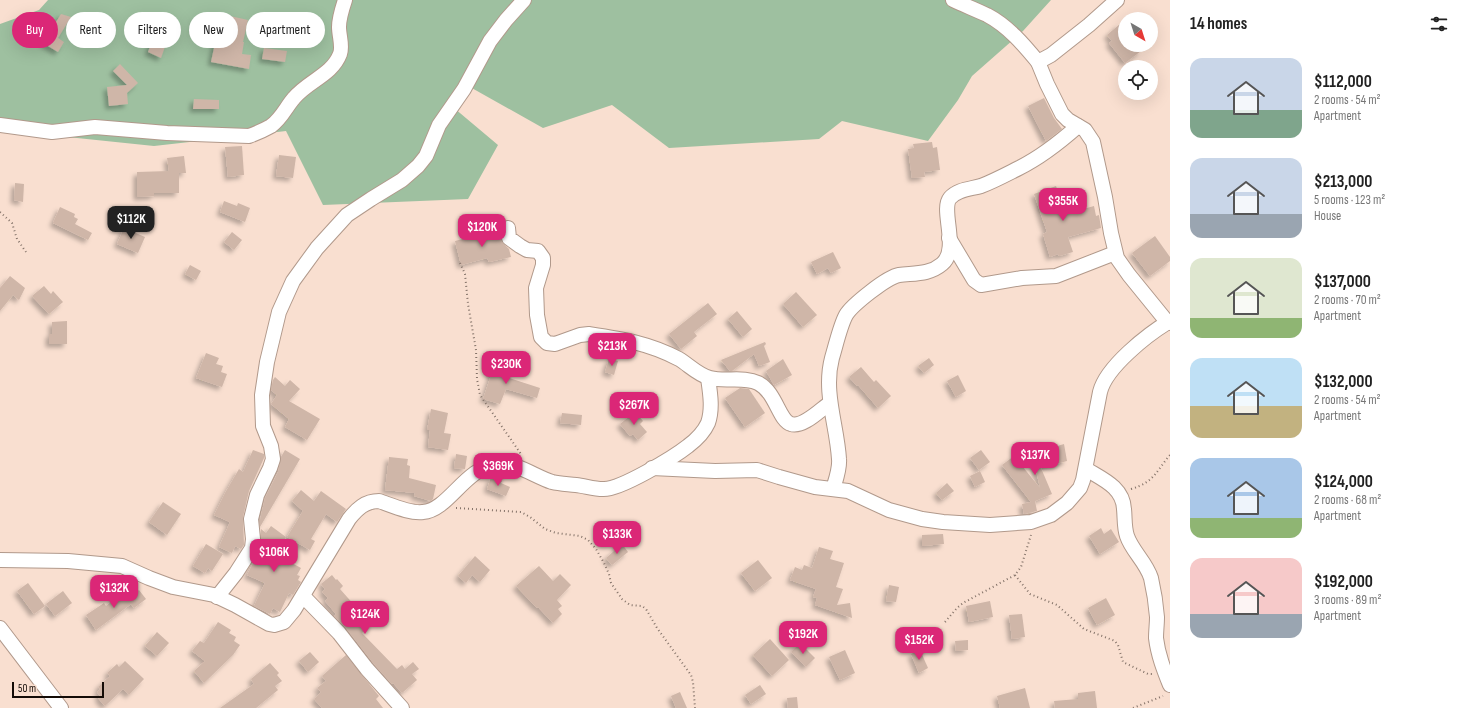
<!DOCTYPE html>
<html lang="en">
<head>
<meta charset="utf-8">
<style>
  :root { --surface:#fff; --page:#f2f2f2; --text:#222; --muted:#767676; --accent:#db2777 }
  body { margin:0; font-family:"Sofia Sans Condensed",sans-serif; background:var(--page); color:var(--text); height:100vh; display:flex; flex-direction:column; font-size:15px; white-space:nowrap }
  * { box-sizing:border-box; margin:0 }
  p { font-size:13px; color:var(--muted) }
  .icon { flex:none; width:22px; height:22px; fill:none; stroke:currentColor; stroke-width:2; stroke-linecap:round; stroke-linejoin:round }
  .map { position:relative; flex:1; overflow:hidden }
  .side { display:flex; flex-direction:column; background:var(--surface); width:300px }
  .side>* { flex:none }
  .hud { position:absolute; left:12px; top:12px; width:380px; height:36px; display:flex; gap:8px }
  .needle { width:26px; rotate:141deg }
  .buttons { position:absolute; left:1118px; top:12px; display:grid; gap:8px }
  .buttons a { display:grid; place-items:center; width:40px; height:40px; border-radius:50%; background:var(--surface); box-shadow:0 4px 16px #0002; font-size:20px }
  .scale { position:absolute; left:12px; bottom:10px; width:92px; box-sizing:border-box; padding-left:4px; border:2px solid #140c07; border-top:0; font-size:11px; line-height:14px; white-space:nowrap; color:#140c07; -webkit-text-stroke:3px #f9dfd0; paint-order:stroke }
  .price { position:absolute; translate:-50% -34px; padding:0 9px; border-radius:8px; background:var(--accent); color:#fff; font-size:13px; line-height:26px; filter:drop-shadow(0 1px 2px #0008) }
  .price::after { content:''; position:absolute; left:50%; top:24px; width:12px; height:9px; margin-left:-6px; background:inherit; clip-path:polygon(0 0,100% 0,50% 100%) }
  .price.active { background:#222; color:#fff }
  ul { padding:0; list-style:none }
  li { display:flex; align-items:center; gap:12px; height:100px; padding:0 20px }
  li span { display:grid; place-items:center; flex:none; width:112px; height:80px; border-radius:12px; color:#555 }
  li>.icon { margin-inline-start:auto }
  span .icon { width:48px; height:48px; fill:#fffc; stroke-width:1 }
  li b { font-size:17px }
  h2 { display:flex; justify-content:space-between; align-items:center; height:48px; padding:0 20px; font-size:17px }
  .chip { padding:0 14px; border-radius:18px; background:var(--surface); box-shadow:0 4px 16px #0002; font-size:14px; line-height:36px }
  .chip.active { background:var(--accent); color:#fff }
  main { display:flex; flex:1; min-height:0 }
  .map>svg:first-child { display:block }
</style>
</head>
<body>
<main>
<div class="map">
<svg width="1170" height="708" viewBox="0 0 1170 708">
  <defs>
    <filter id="shadow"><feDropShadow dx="-3.5" dy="3.5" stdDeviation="2" flood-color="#0004"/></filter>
  </defs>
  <rect width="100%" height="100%" fill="#f9dfd0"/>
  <polygon fill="#9ec0a0" points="48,0 1051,0 1023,31 972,76 958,100 928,141 842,121 819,139 669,148 612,105 543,128 470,87 454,108 498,145 468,199 323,205 286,131 154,146 0,130 0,24 39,10"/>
  <g fill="#cfb6a8" filter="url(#shadow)">
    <polygon points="61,14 71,17 58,38 64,42 58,52 43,43"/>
    <polygon points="221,14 248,20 243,42 244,42 242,54 251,55 249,69 211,62 217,34 194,31 196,18 220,22"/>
    <polygon points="1120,24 1125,30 1125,45 1137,45 1141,51 1125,63 1109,43 1112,41 1107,35"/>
    <polygon points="153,39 166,44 161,58 148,52"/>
    <polygon points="264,48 287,51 285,62 262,59"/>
    <polygon points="120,64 138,83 127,93 128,104 109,106 107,87 127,85 113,71"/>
    <polygon points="1044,98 1054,118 1062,129 1046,141 1028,106"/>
    <polygon points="194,99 219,100 219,109 193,109"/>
    <polygon points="932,142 933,148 937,147 940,170 924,172 925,177 912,178 908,149 914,148 913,144"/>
    <polygon points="242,146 244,175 228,177 225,147"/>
    <polygon points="279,155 296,157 293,178 276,176"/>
    <polygon points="184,156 186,173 179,173 179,193 154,193 154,196 137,197 137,172 169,171 167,158"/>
    <polygon points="15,183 24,184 23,202 14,200"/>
    <polygon points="1056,186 1066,214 1094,206 1096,216 1099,215 1101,228 1068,237 1073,252 1059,256 1058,254 1050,257 1043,234 1047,232 1034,194"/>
    <polygon points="224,201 237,206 238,203 250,208 245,222 220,212"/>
    <polygon points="60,207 75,214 74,217 78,219 75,224 92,233 88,240 53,223"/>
    <polygon points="124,228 145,237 138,253 117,244"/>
    <polygon points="500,229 502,242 509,249 511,257 489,262 487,258 461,265 455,241"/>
    <polygon points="232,232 242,240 234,250 224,242"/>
    <polygon points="1155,236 1170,257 1170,261 1150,276 1132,253"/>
    <polygon points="833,252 841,268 831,273 828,268 817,274 811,262"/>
    <polygon points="190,265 201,271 196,280 185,274"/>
    <polygon points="10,276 25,288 19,300 13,295 0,311 0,288"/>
    <polygon points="44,286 51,294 53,291 63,302 49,314 32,296"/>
    <polygon points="796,292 817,315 803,327 783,304"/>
    <polygon points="708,303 717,314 694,332 697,336 681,349 669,334"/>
    <polygon points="737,311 752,329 743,337 728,319"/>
    <polygon points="67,321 67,344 49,344 49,334 52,334 52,322"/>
    <polygon points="765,342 766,344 764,346 770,362 759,366 754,354 732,371 730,371 721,360"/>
    <polygon points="206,353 219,358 216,364 223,366 221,372 227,374 222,387 196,378"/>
    <polygon points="929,358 934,365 924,373 918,366"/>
    <polygon points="609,359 618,361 614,375 605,372"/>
    <polygon points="783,359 792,375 774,385 766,371"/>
    <polygon points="499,362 510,367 506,377 540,388 537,398 506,389 500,404 483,399 494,366 496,367"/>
    <polygon points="861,367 874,382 876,380 891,396 878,408 858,385 857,386 849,377"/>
    <polygon points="958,375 966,391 956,397 947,381"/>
    <polygon points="275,377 285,386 290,380 300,389 289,401 320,419 307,440 285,427 289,419 271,404 277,395 271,390 273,380"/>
    <polygon points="740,388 749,389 765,413 745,427 725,398"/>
    <polygon points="431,409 448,413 444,433 451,434 448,450 428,447 430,430 427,430"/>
    <polygon points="635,412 643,421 640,424 647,432 638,440 633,434 630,436 620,424"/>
    <polygon points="562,413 582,415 581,425 560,423"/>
    <polygon points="1064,444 1067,461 1041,468 1052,494 1035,501 1037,511 1024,514 1022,504 1031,502 1002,465 1014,456 1040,488 1033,456 1052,451 1051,448"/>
    <polygon points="253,450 264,454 264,458 249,491 243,517 244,545 241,549 235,546 232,553 219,547 230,522 214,515 225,493 239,469 243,472"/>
    <polygon points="285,450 300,459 260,527 260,520 265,498 278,472 281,457"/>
    <polygon points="981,450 990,462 979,470 970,458"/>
    <polygon points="456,454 467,456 465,469 454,468"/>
    <polygon points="389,457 408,459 407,465 410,466 409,478 436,485 433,499 431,501 414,496 415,493 385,490"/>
    <polygon points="980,471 985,482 975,487 970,476"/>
    <polygon points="491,477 502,481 501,483 510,487 506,496 487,489"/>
    <polygon points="947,483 954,491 942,500 936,493"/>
    <polygon points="301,490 314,501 321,491 346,509 337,522 326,514 311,539 315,541 310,550 287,537 303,511 292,501"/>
    <polygon points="163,502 181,514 167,535 149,522"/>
    <polygon points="271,526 286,537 275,554 301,568 297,575 300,576 298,580 301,582 293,595 289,593 280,612 273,608 270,614 254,606 265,583 247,575 260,549 261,529 266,533"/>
    <polygon points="1101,528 1104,534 1111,529 1119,542 1100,554 1089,536"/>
    <polygon points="943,534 944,544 922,546 922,535"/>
    <polygon points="206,544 223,554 212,571 208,568 205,573 193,566"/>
    <polygon points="622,544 628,552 612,565 606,558"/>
    <polygon points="819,547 833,551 830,559 844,563 836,587 843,589 837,605 850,603 852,618 815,605 817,598 813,597 816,589 790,580 795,567 802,570 804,565 812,568"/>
    <polygon points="475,556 490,570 480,582 472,575 466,583 458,576"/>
    <polygon points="758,560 772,578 755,591 741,573"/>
    <polygon points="539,566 553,581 560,574 571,585 557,600 562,606 558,609 562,614 553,623 538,607 537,608 516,586"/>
    <polygon points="332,575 336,580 337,579 343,586 340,589 371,624 362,633 397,669 402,665 405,669 413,662 419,669 412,674 417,680 402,693 393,683 392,684 374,664 346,628 334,616 336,614 325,601 328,598 322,592 325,589 321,584"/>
    <polygon points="28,583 45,606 34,614 17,591"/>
    <polygon points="889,585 899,587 896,602 886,601"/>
    <polygon points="139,590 146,599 134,608 131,604 96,630 86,615 104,603 106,606 126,591 131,597"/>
    <polygon points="63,591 72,603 55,616 46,604"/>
    <polygon points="1106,598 1115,615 1097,625 1088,608"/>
    <polygon points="990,601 993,617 969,622 966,606"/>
    <polygon points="1022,614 1025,637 1012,639 1009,615"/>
    <polygon points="218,622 231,630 229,633 236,637 234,641 240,645 233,655 204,683 194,671 205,661 192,651 200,641 204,643"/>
    <polygon points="157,632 169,643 157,656 145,646"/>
    <polygon points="770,639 789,660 772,676 753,655"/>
    <polygon points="968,640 968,650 956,651 955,641"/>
    <polygon points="800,643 815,658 806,667 791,652"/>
    <polygon points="845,650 855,673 840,680 829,657"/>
    <polygon points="920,650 928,668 919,673 911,654"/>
    <polygon points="310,652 319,662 308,672 299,661"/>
    <polygon points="346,655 379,696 376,699 383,708 322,708 314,699 321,692 317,688 326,681 322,676"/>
    <polygon points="125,661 144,679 129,695 123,689 105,706 98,698 100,696 97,692 100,689 98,687 110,676 107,673 117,664 119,667"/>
    <polygon points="270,663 279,673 277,675 282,681 275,686 278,690 256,708 220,708 254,684 251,679"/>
    <polygon points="760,685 766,694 751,704 745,695"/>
    <polygon points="1025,688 1030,708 1000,708 997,696"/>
    <polygon points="1095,691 1097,708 1055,708 1054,701 1078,699 1078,693"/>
    <polygon points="680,692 687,708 676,708 671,696"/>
    <polygon points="797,697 798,708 788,708 787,698"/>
  </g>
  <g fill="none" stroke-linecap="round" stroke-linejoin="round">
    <g stroke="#b1998b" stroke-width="16">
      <g id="minor">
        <path d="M953 0C964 5 976 10 987 15 1008 26 1024 45 1038 62L1051 55 1089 25 1117 0"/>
        <polyline points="1038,62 1047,84 1062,114 1068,120 1085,130 1093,142 1105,197 1111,233 1117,258 1129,275 1168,323"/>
        <path d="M0 125 52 132 95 127 167 133 249 136C257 133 264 130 271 126 282 118 286 107 294 98 308 81 332 75 340 54 343 46 339 36 339 27 339 18 342 9 345 0"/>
        <path d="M508 228 509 238 520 246 527 250 538 251 543 258V265L536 288 537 315 541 337 547 343 555 344 580 335 589 334C622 339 649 343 679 359 689 365 698 375 710 378 725 382 744 376 758 383 776 392 779 421 791 424 803 428 821 409 830 403"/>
        <polyline points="949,238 974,280 981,285 1022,278 1056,276 1115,253"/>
        <path d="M652 468 715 471 757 470 779 477 815 487 848 491 889 510 922 519 943 522 990 525 1031 522 1051 515 1067 503 1080 488 1083 480 1100 392C1106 367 1148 334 1170 321"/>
        <path d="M1086 469C1102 479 1123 487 1124 509 1125 518 1124 527 1127 536 1132 551 1146 562 1151 578 1154 591 1156 604 1157 617 1157 624 1156 631 1156 638 1158 655 1164 670 1170 685"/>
        <path d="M833 489C836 479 840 469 839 459 837 425 823 392 832 358 836 345 840 326 846 315 852 305 887 277 899 275 914 273 929 275 942 264 960 249 940 210 950 198 958 189 971 189 981 186 994 181 1007 174 1019 168 1041 157 1060 142 1078 126"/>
        <path d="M0 560 68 561 122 566 149 578 173 587 214 595 235 605 269 624 274 625 284 622 294 610 349 519C357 509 365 501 379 501 391 505 411 514 423 512 449 510 465 467 498 464 518 463 534 476 552 482 560 484 568 484 576 485 585 486 594 489 603 489 620 490 674 457 688 446 696 440 704 432 708 423 713 409 710 392 708 378"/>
        <polyline points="303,596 339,633 367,669 402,708"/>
        <polyline points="217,597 236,573 252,548 253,539 251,519 257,495 270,468 273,459 271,446 263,426 262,395 267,362 279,312 293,281 317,248 347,215 371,199 402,180 418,166 426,156 439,125 464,89 490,41 506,20 524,0"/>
        <polyline points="0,628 61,708"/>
      </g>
    </g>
    <g stroke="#837268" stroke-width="2" stroke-dasharray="1 3" stroke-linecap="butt">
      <polyline points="0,212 12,223 17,239 26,252"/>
      <polyline points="460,263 465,274 468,304 476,350 477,379 480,395 521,454"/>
      <path d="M1131 489C1155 482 1156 471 1170 455"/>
      <polyline points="456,508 521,512 530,517 545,529 556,533 580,536 588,540 596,549 604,563 609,574 611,583 622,599 630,605 642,606 646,609 657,628 691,675 693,682 695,708"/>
      <polyline points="1015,575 1030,594 1057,605 1084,629 1115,641 1118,645 1123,662 1148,674 1153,674"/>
      <polyline points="945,622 957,608 963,603 1015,575 1021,567 1031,535"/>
      <polyline points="1133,708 1163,696"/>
    </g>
    <use href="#minor" stroke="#fff" stroke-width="14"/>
  </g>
</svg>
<div class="buttons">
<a><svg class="needle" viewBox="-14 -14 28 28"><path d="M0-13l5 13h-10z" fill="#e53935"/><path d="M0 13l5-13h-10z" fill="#767676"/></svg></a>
<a><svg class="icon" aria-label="locate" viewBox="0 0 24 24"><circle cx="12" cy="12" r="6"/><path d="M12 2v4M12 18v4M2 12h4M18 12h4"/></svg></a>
</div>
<div class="scale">50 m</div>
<b class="price" style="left:1063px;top:222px">$355K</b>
<b class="price active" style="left:131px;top:240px">$112K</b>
<b class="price" style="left:482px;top:248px">$120K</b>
<b class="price" style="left:612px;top:367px">$213K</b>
<b class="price" style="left:506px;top:385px">$230K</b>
<b class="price" style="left:634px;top:426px">$267K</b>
<b class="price" style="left:1035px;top:476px">$137K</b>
<b class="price" style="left:498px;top:487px">$369K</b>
<b class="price" style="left:617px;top:555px">$133K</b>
<b class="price" style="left:274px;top:573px">$106K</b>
<b class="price" style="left:114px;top:609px">$132K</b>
<b class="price" style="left:365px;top:635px">$124K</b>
<b class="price" style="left:803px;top:655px">$192K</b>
<b class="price" style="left:919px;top:661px">$152K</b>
<div class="hud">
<a class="chip active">Buy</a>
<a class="chip">Rent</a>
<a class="chip">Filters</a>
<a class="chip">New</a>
<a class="chip">Apartment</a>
</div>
</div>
<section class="side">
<h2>14 homes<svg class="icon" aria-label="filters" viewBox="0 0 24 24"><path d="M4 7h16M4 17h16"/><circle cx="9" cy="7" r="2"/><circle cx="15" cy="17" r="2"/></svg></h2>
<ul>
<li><span style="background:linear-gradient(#c9d6e8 65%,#7fa58c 0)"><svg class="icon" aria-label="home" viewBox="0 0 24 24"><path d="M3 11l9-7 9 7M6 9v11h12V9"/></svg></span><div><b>$112,000</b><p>2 rooms · 54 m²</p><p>Apartment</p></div></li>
<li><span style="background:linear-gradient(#c9d6e8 70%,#9aa5b1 0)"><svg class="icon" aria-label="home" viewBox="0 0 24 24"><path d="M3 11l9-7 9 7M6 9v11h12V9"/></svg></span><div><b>$213,000</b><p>5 rooms · 123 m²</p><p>House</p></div></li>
<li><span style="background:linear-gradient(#dfe7d0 75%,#8fb573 0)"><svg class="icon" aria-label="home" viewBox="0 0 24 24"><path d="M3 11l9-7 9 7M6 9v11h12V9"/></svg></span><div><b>$137,000</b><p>2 rooms · 70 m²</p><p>Apartment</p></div></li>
<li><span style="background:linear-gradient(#bfe0f5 60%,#c2b280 0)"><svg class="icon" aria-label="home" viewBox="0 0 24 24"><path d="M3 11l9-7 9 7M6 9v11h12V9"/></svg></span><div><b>$132,000</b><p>2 rooms · 54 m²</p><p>Apartment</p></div></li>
<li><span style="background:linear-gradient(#a9c7e8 75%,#8fb573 0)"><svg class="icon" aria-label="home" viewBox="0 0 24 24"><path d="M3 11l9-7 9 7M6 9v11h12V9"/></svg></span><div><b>$124,000</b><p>2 rooms · 68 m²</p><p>Apartment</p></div></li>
<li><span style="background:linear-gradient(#f6c9c9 70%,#9aa5b1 0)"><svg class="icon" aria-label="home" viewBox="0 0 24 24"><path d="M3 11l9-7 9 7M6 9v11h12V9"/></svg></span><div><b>$192,000</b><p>3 rooms · 89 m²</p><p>Apartment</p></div></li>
</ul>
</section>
</main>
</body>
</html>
